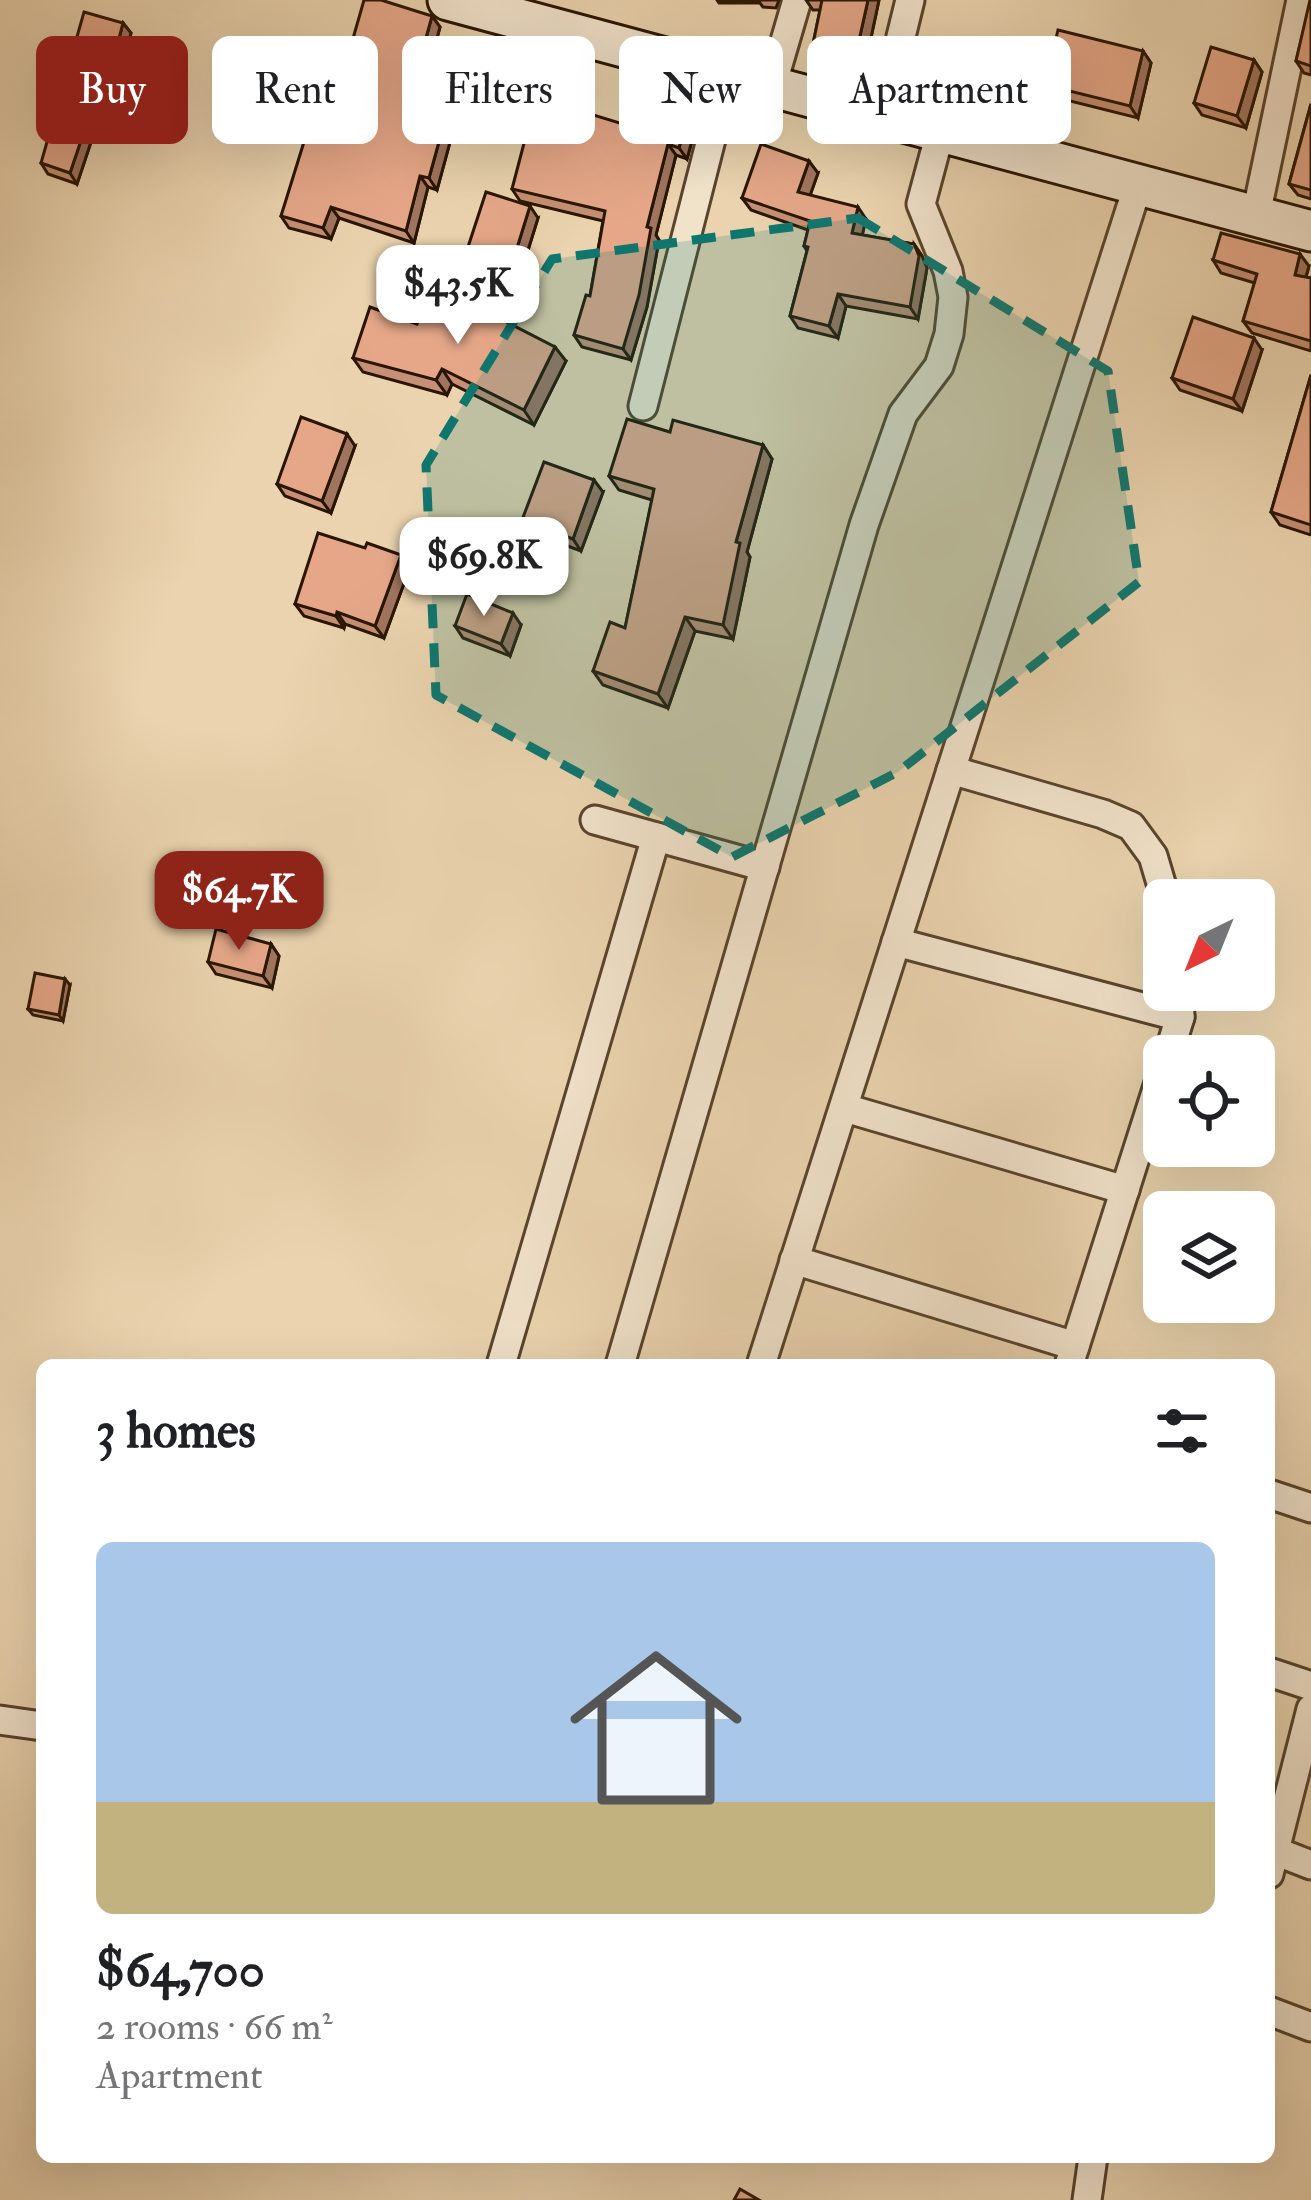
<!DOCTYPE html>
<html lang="en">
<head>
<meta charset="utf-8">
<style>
  :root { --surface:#fff; --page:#f6f6f6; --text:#202124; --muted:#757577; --line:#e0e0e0; --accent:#8f2418 }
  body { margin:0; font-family:"IM FELL Double Pica",serif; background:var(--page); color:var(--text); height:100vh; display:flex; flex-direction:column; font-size:45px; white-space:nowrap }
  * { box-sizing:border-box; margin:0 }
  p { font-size:39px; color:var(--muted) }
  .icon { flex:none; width:66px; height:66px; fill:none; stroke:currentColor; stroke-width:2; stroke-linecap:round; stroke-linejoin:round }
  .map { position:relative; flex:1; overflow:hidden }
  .sheet { position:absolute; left:36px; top:1359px; width:1239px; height:804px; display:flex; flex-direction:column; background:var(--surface); border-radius:18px; box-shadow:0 12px 48px #0002 }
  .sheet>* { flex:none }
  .top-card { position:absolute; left:36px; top:36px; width:1239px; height:108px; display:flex; gap:24px }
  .needle { width:78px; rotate:223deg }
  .buttons { position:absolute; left:1143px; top:879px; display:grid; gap:24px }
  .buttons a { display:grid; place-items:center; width:132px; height:132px; border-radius:18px; background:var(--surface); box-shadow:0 12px 48px #0002; font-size:60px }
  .price { position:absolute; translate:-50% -102px; padding:0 27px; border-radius:24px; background:#fff; color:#222; font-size:39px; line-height:78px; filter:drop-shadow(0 3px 6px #0008) }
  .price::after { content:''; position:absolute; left:50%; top:72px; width:36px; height:27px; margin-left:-18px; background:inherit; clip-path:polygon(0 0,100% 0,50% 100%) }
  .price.selected { background:var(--accent); color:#fff }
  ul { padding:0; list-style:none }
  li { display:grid; align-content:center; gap:24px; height:636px; padding:0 60px }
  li+li { border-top:3px solid var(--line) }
  li span { display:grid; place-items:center; height:372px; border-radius:18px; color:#555 }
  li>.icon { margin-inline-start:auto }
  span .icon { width:216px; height:216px; fill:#fffc; stroke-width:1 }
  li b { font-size:51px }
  h2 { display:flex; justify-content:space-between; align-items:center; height:144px; padding:0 60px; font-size:51px }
  .tag { padding:0 42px; border-radius:18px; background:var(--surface); box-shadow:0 12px 48px #0002; font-size:42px; line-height:108px }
  .tag.selected { background:var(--accent); color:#fff }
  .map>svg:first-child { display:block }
</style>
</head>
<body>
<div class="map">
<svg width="1311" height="2200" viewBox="0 0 1311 2200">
  <rect width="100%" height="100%" fill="#ead3ae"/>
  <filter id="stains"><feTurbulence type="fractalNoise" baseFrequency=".00167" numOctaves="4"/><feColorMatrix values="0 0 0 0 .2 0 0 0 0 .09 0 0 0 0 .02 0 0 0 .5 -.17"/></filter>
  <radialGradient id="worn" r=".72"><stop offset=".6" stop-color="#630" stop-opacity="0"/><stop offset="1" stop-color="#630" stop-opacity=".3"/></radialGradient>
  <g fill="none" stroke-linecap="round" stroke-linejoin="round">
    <g stroke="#59442c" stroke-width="33">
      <g id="street">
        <polyline points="771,89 797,0"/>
        <polyline points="881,118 910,0"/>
        <polyline points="1256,215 1301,0"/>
        <polyline points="643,406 727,77"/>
        <polyline points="951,770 1103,814 1131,826 1153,856 1166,900"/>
        <polyline points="595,820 765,867"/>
        <polyline points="896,942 1180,1017"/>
        <polyline points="1168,1056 1180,1017 1179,990"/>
        <polyline points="845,1108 1125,1190"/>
        <polyline points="794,1260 1075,1346"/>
        <polyline points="501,1365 656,837"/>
        <polyline points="620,1365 864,525 903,414 939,366 949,334 953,297 948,271 921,204 940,133"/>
        <polyline points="761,1365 1138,185"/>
        <polyline points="1069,1365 1164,1067"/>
        <polyline points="1269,1494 1311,1508"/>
        <polyline points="1269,1672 1311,1686"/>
        <polyline points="0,1720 42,1726"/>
        <polyline points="1275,1851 1311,1865"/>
        <polyline points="1269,1874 1311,1709"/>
        <polyline points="1269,2011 1311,2027"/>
        <polyline points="1087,2200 1093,2157"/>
      </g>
    </g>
    <g stroke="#291501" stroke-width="45">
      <polyline id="secondary" points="448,0 1311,231"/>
    </g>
    <use href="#street" stroke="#f1e2ca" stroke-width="27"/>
    <use href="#secondary" stroke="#f1e2ca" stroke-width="39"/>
  </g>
  <g fill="#c59075" stroke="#291501" stroke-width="3">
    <polygon points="717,0 779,0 776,8 763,7 760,3 719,3"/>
    <polygon points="806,0 879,0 865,66 821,56 813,44 820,10 813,10"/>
    <polygon points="1311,0 1311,75 1304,73 1296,61"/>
    <polygon points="432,16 440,27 433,52 495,76 486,116 459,109 437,190 428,187 414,243 339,218 331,239 289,228 281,216 346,63"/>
    <polygon points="123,23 131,33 109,115 101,112 77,184 48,174 41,163"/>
    <polygon points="1143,51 1151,63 1138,118 1054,97 1045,85"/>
    <polygon points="1254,60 1262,72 1246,128 1202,115 1194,103"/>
    <polygon points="1311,104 1311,199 1298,195 1289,184"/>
    <polygon points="699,115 687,159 676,155 656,235 659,240 647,307 631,360 582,347 574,335 590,296 603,221 520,201 512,189 582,118 639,129"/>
    <polygon points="818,173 810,195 866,219 862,235 914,244 922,256 927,268 918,319 846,306 838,338 798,328 790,316 807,251 804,246 808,230 751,210 742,198"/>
    <polygon points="538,218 520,276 476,262 467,250"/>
    <polygon points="1213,260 1309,266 1306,277 1311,278 1311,351 1252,333 1243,321 1255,283 1221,273"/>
    <polygon points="417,324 566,361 534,425 452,384 447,395 363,372 353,358"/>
    <polygon points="1262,350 1242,411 1180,390 1172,378"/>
    <polygon points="1311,375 1311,535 1280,525 1271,512"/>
    <polygon points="670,432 763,445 772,459 747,552 750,557 733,639 695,631 668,708 603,685 593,671 625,628 652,500 619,490 609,476"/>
    <polygon points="355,446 331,513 285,496 277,484"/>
    <polygon points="603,492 581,551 530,532 522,520"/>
    <polygon points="365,548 401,555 410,567 384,638 345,624 344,628 304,616 295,604"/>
    <polygon points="521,625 510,656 463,638 455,626"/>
    <polygon points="271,944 279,956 272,988 216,974 208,962"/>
    <polygon points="70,985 63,1021 33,1015 28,1009"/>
  </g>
  <g fill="#a0755f" stroke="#291501" stroke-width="3">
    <polygon points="868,0 879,0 865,66 856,54"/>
    <polygon points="432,16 440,27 431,61 423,49"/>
    <polygon points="123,23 131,33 109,115 102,104"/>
    <polygon points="1143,51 1151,63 1138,118 1130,106"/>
    <polygon points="1254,60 1262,72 1246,128 1237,116"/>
    <polygon points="487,65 495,76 486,116 478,104"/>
    <polygon points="451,98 459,109 437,190 429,178"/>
    <polygon points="94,102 101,112 77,184 70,173"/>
    <polygon points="691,103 699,115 687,159 679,148"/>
    <polygon points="668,144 676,155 656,235 659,240 647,307 631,360 623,349 647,227"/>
    <polygon points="809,161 818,173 807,204 798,192"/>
    <polygon points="420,176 428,187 414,243 406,231"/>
    <polygon points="530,206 538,218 520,276 512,264"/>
    <polygon points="331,207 339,218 331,239 323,228"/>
    <polygon points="858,207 866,219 860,245 852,233"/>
    <polygon points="914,244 922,256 927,268 918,319 910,307"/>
    <polygon points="1300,254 1309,266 1303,287 1295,275"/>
    <polygon points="838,294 846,306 838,338 829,326"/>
    <polygon points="1254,338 1262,350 1242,411 1233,399"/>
    <polygon points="555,347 566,361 534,425 524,410"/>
    <polygon points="442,369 452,384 447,395 436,380"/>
    <polygon points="347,434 355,446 331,513 322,501"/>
    <polygon points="763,445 772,459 747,552 750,557 733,639 723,625 736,542"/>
    <polygon points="594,480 603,492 581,551 573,539"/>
    <polygon points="401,555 410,567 384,638 375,626"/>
    <polygon points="337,612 345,624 344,628 336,616"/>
    <polygon points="513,613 521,625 510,656 501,644"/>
    <polygon points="685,617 695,631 668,708 658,694"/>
    <polygon points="271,944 279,956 272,988 263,976"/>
    <polygon points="65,979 70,985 63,1021 59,1015"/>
  </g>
  <g fill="#e5a788" stroke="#291501" stroke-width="3">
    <polygon points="364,0 381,0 432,16 423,49 487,65 478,104 451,98 429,178 420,176 406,231 331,207 323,228 281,216 330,58 346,63"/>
    <polygon points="822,0 868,0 856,54 813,44"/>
    <polygon points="1310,0 1311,0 1311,66 1296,61"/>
    <polygon points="84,12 123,23 102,104 94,102 70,173 41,163"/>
    <polygon points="1058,30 1143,51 1130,106 1045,85"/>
    <polygon points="1211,47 1254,60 1237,116 1194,103"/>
    <polygon points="653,90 691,103 679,148 668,144 647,227 651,228 639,295 623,349 574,335 586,295 590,296 605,211 512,189 534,105 582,118 584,112 639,129"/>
    <polygon points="1311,104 1311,190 1289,184"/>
    <polygon points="761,144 809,161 798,192 858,207 852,233 914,244 919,256 910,307 838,294 829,326 790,316 808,247 804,246 810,221 742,198"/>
    <polygon points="486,192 530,206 512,264 467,250"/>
    <polygon points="1221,233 1300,254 1295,275 1311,278 1311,341 1243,321 1257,274 1213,260"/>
    <polygon points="435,285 555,347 524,410 442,369 436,380 353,358 370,307 417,324"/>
    <polygon points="1193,317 1254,338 1233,399 1172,378"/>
    <polygon points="1311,375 1311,525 1271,512"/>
    <polygon points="301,417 347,434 322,501 277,484"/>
    <polygon points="627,419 670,432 673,420 763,445 736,542 740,543 723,625 685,617 658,694 593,671 610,622 625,628 654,489 609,476"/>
    <polygon points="544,462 594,480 573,539 522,520"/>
    <polygon points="318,533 365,548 367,543 401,555 375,626 337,612 336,616 295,604"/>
    <polygon points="467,594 513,613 501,644 455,626"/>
    <polygon points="216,929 271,944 263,976 208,962"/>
    <polygon points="35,973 65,979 59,1015 28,1009"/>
    <polygon points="740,2189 759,2200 734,2200"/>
  </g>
  <path fill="#0f766e" fill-opacity="0.2" stroke="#0f766e" stroke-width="9" stroke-dasharray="24 15" stroke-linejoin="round" d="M858 218 1108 371 1139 582 898 772 732 857 436 695 426 465 552 259Z"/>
  <rect width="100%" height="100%" filter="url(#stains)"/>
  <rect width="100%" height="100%" fill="url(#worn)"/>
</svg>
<div class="buttons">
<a><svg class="needle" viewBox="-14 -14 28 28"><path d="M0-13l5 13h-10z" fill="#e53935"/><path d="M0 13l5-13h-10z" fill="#757577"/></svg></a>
<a><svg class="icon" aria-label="locate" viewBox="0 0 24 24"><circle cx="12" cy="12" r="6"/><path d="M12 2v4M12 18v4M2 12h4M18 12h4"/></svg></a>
<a><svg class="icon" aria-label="layers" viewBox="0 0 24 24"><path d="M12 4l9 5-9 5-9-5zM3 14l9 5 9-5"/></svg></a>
</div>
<b class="price" style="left:458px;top:347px">$43.5K</b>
<b class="price" style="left:484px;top:619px">$69.8K</b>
<b class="price selected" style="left:239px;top:953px">$64.7K</b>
<div class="top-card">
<a class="tag selected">Buy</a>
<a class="tag">Rent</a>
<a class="tag">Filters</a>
<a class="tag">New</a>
<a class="tag">Apartment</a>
</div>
<section class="sheet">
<h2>3 homes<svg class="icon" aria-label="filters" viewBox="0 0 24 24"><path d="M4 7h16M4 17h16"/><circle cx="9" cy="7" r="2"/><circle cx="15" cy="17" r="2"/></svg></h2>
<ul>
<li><span style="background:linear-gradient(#a9c7e8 70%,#c2b280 0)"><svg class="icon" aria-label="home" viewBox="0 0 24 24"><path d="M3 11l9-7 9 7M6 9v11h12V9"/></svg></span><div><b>$64,700</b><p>2 rooms · 66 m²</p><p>Apartment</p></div></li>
</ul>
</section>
</div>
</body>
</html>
